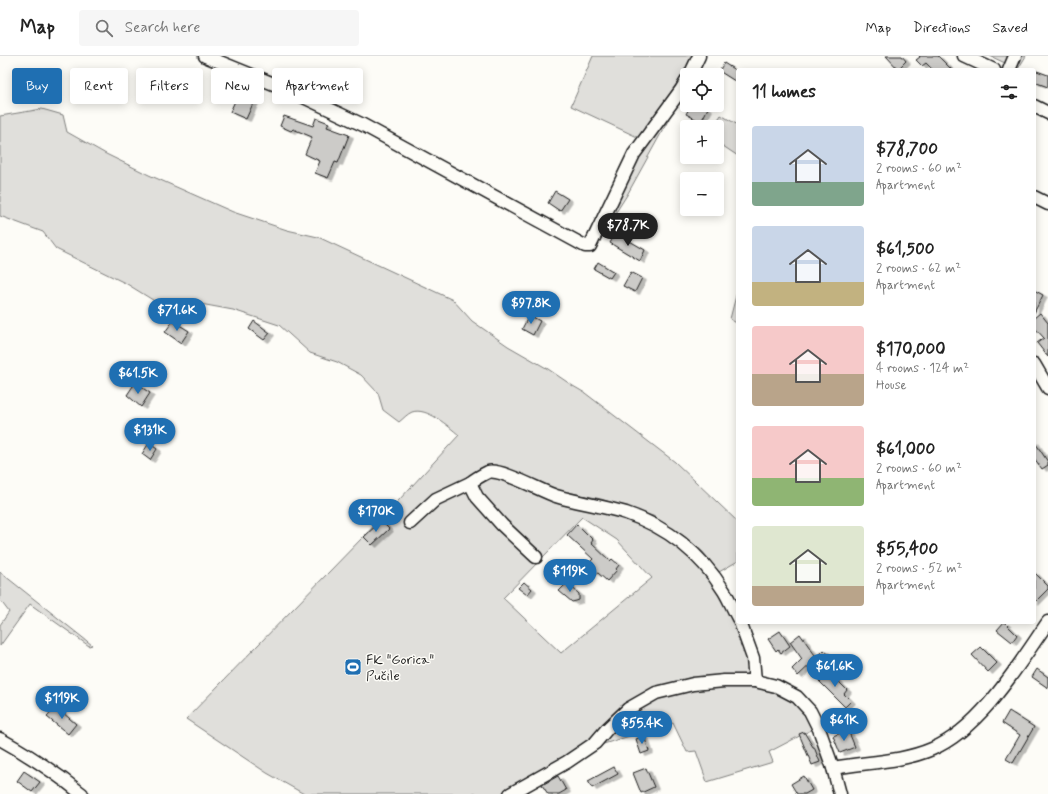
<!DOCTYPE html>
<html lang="en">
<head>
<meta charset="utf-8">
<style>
  :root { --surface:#fff; --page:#f6f6f6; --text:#222; --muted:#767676; --line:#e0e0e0; --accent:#1f6fb2 }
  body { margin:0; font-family:Mynerve,sans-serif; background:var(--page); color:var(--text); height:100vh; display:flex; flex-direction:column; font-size:15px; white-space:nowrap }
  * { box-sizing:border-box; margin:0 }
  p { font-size:13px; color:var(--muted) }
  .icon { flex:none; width:22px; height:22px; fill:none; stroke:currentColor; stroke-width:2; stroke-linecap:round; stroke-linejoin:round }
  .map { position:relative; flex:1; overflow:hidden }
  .details { position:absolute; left:736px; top:12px; width:300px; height:556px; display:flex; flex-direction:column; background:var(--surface); border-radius:4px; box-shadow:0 2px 10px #0003 }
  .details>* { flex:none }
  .banner { position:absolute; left:12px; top:12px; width:380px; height:36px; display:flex; gap:8px }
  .tools { position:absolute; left:680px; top:12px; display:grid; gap:8px }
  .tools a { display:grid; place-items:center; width:44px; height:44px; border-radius:4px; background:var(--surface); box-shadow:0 2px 10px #0003; font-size:20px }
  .price { position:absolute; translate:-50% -34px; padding:0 9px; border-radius:14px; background:var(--accent); color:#fff; font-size:13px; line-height:26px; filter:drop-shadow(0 1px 2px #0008) }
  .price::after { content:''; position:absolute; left:50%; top:24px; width:12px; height:9px; margin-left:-6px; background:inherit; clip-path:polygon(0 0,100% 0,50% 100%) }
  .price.active { background:#222; color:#fff }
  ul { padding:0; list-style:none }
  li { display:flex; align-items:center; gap:12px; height:100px; padding:0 16px }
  li span { display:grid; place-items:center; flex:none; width:112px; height:80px; border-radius:4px; color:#555 }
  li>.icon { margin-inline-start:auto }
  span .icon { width:48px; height:48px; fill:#fffc; stroke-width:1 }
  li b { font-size:17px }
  h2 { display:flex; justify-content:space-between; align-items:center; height:48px; padding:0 16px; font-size:17px }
  .chip { padding:0 14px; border-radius:4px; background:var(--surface); box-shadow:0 2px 10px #0003; font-size:14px; line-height:36px }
  .chip.active { background:var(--accent); color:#fff }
  header { display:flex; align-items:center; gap:24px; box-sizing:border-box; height:56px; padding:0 20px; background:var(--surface); border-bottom:1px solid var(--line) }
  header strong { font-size:19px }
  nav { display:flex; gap:22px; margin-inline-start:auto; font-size:14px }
  .search { width:280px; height:36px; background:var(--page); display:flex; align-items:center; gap:10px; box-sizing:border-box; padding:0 14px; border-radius:4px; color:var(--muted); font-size:15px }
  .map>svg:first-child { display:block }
</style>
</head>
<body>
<header>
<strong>Map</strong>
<div class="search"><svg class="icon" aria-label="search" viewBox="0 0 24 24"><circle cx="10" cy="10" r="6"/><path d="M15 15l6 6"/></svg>Search here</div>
<nav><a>Map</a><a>Directions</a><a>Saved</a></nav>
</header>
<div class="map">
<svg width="1048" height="738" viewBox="0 0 1048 738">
  <defs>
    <filter id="shadow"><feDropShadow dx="4.5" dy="2.5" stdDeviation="0" flood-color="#0004"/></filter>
  </defs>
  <rect width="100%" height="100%" fill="#fdfcf7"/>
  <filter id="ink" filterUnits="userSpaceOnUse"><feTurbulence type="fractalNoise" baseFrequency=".025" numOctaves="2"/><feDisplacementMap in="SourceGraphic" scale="8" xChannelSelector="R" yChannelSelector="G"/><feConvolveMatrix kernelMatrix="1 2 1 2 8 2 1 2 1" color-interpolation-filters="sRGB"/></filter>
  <g filter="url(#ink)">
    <g fill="#e0dfdb" stroke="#7e7e7c" fill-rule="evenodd">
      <polygon points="593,0 693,0 686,14 657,56 669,63 627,139 611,164 608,162 637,103 648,86 571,50"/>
      <polygon points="990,0 1026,0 1018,13"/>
      <path d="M42 53 63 59 67 76 106 98 149 119 233 156 287 174 318 181 453 244 472 265 508 290 548 313 573 330 585 337 675 406 738 466V505L719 516 703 496 684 480 653 460 601 443 568 436 581 452C604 456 629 461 651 473 661 478 673 485 682 492 715 522 742 569 750 613 751 619 750 625 750 631 770 635 791 639 804 656 808 661 810 668 813 673L769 696 773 706 707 726 696 695 687 696 673 667 600 689 591 686 542 713 502 738H304L267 717 186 663 399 444 459 379C448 370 427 351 412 356 407 358 403 363 399 366L383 354 378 337 361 319 337 306 310 297 279 269 233 254 179 244 169 254 127 228 56 193 43 176 0 160V60ZM582 461 617 484 652 522 561 597 503 542ZM381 465 389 473 372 489 364 481Z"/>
      <polygon points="721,59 738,69 738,100 717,86 717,71 713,71"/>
      <polygon points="738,232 738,268 730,263"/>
      <polygon points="0,516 92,589 89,590 30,548 0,590 0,569 9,556 0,544"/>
    </g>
    <g fill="#cccbc8" stroke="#1c1c1c" filter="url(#shadow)">
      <polygon points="886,0 902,0 906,5 898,13"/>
      <polygon points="919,0 938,0 952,14 933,14 926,7 922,10 916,4 920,1"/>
      <polygon points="724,7 738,16 738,27 719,15"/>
      <polygon points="1034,14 1048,19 1048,31 1034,26"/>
      <polygon points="328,18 339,22 339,26 334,38 322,32"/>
      <polygon points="239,36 255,43 246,63 230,56"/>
      <polygon points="691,49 702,49 708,52 701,66 686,58"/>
      <polygon points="284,60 313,70 316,62 329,67 327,71 349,79 338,107 335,106 328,122 315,117 320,105 305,98 312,81 293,73 291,75 280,70"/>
      <polygon points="555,135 568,143 560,155 548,147"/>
      <polygon points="616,177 645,194 640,205 610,187"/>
      <polygon points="598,206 614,216 610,222 594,213"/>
      <polygon points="631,216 642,222 635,236 623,230"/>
      <polygon points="1034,234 1043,239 1034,257"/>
      <polygon points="1040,257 1048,267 1048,301 1037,287 1044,282 1034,271 1034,262"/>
      <polygon points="529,259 540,265 533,279 522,273"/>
      <polygon points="173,265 189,275 181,287 165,276"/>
      <polygon points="254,265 270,277 264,284 249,273"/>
      <polygon points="135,327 150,337 141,351 127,339"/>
      <polygon points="1034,385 1048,406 1048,409 1042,413 1034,402"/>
      <polygon points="149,387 157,393 150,404 142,398"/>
      <polygon points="381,465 389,473 372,489 364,481"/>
      <polygon points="577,468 593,484 591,487 610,505 612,503 619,509 616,513 617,514 607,525 598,517 596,518 590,513 592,511 588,508 593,503 567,479"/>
      <polygon points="1034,516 1048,530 1048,533 1034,547"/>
      <polygon points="524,526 532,533 527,539 518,532"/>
      <polygon points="567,527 579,538 579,544 576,545 572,546 559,535"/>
      <polygon points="1004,566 1017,579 1012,586 997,574"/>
      <polygon points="780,575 790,590 781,597 778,593 776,595 768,583"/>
      <polygon points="800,578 817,602 798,620 792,613 802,603 790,586"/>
      <polygon points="981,591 997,607 988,616 972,599"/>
      <polygon points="824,594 835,604 828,610 818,600"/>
      <polygon points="1037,613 1048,621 1048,632 1032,621"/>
      <polygon points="828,615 847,634 844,638 851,645 845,651 819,625"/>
      <polygon points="56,651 76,668 68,678 47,661"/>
      <polygon points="1009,655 1034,671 1013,707 1006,703 1020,679 1002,667"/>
      <polygon points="848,674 855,691 840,697 833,680"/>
      <polygon points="804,676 813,691 814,691 820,706 812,709 799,678"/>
      <polygon points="644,680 649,695 641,698 636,683"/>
      <polygon points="614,711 618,718 592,732 588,725"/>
      <polygon points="646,712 654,731 641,737 633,717"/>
      <polygon points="24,715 40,726 32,736 17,725"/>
      <polygon points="558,720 566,734 559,738 548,738 542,729"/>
      <polygon points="804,720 812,734 805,738 797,738 791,728"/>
    </g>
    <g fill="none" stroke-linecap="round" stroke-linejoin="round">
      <g stroke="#1c1c1c" stroke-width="15">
        <g id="street">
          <polyline points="205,0 291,35 363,69 585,190 590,190 634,98 681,34 687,24"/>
          <polyline points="964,0 994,14"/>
          <polyline points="1009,14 1015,0"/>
          <polyline points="690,19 699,0"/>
          <polyline points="1034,50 1048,57"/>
          <polyline points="1034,141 1048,148"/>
          <polyline points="1034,308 1048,332"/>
          <polyline points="410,467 436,443 470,427"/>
          <path d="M536 501 502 469 477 441 470 427C475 423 482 419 488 416 500 412 541 435 556 440 579 447 603 450 626 457 667 471 701 498 724 535 729 543 733 553 738 562"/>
          <polyline points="740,566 753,602 755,625"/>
          <path d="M0 683C29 699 56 717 82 738"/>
          <path d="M833 712C866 706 902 706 932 693 981 672 1019 608 1048 566"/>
          <polyline points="510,738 567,706 595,687 607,673 628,653 656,637 693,628 724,625 755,625 776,630 797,641 810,655 819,673 833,712 840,738"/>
        </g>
      </g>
      <use href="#street" stroke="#fdfcf7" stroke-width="12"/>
    </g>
  </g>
  <defs>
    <g id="stadium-square" transform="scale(0.9)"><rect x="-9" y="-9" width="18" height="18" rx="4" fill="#1f6fb2" stroke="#fdfcf7"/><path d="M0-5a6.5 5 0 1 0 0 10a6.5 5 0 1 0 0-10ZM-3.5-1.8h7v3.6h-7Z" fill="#fff"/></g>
  </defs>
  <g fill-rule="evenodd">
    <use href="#stadium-square" x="353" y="611"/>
  </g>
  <g text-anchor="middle" stroke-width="3" stroke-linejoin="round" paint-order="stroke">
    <g font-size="14" fill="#1c1c1c" stroke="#fdfcf7" text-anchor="start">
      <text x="366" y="608">FK "Gorica"<tspan x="366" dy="16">Pučile</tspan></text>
    </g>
  </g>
</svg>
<div class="tools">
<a><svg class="icon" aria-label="locate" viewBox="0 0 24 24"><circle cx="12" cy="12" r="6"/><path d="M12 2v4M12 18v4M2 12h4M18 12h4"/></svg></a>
<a>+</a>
<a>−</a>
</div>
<b class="price active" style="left:628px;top:191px">$78.7K</b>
<b class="price" style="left:531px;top:269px">$97.8K</b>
<b class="price" style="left:177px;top:276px">$71.6K</b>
<b class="price" style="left:138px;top:339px">$61.5K</b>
<b class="price" style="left:150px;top:396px">$131K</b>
<b class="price" style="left:376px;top:477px">$170K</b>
<b class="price" style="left:570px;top:537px">$119K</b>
<b class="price" style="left:835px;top:632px">$61.6K</b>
<b class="price" style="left:62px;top:664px">$119K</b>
<b class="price" style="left:844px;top:686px">$61K</b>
<b class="price" style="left:642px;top:689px">$55.4K</b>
<div class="banner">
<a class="chip active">Buy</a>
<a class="chip">Rent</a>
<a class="chip">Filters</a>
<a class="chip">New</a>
<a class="chip">Apartment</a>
</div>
<section class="details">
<h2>11 homes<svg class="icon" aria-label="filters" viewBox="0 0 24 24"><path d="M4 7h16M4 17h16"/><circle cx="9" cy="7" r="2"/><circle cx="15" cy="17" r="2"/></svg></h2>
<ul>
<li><span style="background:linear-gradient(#c9d6e8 70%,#7fa58c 0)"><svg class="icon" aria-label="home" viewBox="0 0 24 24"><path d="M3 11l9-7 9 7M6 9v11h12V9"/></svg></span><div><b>$78,700</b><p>2 rooms · 60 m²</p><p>Apartment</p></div></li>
<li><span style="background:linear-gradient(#c9d6e8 70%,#c2b280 0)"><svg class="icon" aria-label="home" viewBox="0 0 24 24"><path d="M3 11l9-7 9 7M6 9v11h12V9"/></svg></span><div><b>$61,500</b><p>2 rooms · 62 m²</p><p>Apartment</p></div></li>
<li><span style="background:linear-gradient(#f6c9c9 60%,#b9a48a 0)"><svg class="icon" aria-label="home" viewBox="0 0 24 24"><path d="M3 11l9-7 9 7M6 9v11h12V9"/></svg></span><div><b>$170,000</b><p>4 rooms · 124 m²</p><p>House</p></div></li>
<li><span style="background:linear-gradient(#f6c9c9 65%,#8fb573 0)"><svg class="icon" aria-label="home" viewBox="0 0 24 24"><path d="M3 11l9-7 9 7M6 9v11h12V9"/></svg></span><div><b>$61,000</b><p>2 rooms · 60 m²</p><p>Apartment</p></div></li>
<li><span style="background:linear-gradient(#dfe7d0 75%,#b9a48a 0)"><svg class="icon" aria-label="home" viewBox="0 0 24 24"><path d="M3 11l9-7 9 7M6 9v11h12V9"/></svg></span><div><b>$55,400</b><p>2 rooms · 52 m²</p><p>Apartment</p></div></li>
</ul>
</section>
</div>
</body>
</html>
